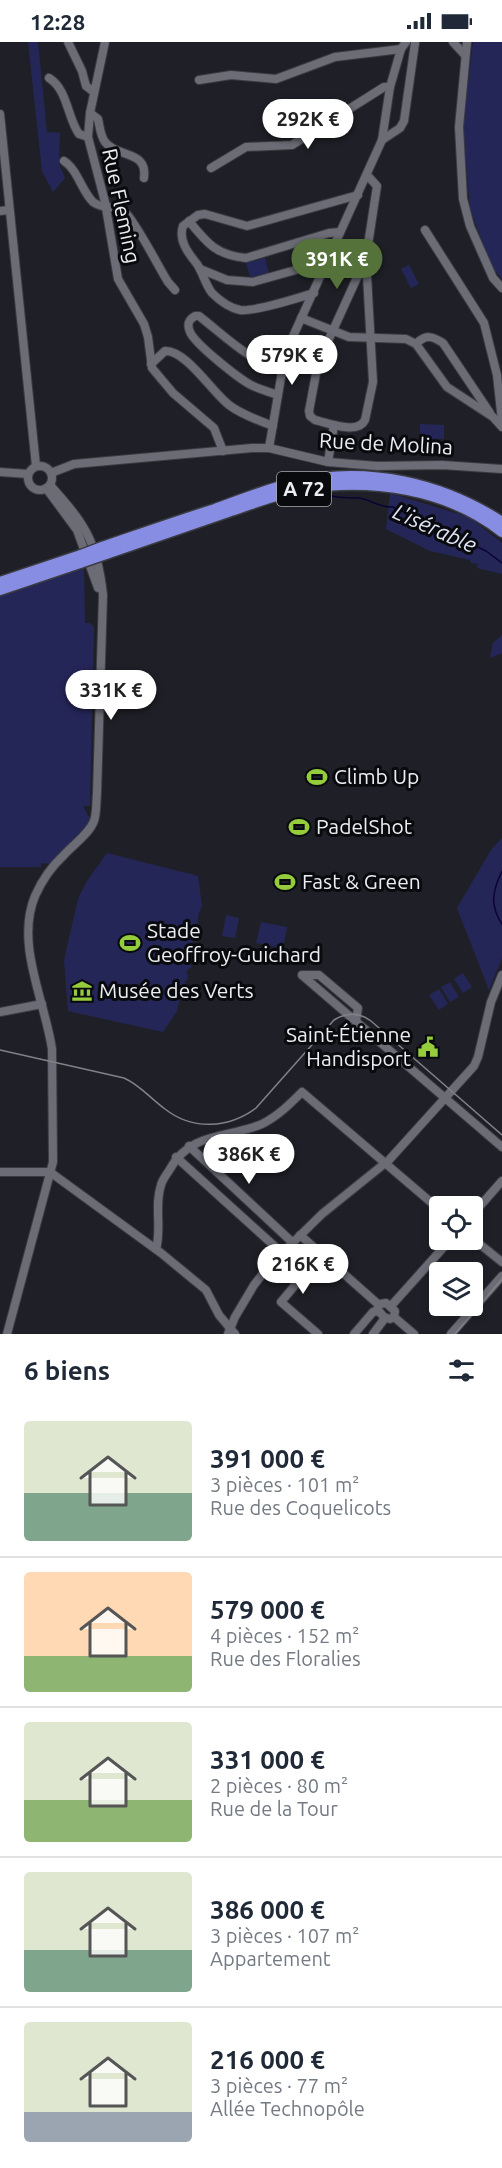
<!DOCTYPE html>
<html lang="fr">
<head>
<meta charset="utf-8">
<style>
  :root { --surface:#fff; --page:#f2f2f3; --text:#1f2937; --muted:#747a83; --line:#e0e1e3; --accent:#547239 }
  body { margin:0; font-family:Ubuntu,sans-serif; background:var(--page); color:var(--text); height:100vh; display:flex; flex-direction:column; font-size:22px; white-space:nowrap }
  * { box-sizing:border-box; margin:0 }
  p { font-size:20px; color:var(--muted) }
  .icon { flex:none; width:33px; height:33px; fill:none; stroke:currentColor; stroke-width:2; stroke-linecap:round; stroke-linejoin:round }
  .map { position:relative; height:1292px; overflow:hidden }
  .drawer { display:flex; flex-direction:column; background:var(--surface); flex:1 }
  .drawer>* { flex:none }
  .tools { position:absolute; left:429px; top:1154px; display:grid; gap:12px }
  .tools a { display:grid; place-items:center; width:54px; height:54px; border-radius:6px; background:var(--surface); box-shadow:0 3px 9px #0003; font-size:30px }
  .price { position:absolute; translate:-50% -51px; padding:0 14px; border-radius:21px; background:#fff; color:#222; font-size:20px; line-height:39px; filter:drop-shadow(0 2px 3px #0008) }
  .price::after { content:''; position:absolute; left:50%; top:36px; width:18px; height:14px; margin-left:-9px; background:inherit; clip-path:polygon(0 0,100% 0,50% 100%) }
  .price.active { background:var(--accent); color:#fff }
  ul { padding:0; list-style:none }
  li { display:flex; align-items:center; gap:18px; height:150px; padding:0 24px }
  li+li { border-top:2px solid var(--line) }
  li span { display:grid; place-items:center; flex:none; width:168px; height:120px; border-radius:6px; color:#555 }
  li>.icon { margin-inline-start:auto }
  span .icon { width:72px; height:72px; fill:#fffc; stroke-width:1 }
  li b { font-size:26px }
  h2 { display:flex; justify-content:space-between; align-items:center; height:72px; padding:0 24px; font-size:26px }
  .status { display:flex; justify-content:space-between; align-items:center; height:42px; padding:0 30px; background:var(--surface); direction:ltr }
  .status svg { height:16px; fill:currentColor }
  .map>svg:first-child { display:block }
</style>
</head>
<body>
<div class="status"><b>12:28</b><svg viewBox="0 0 49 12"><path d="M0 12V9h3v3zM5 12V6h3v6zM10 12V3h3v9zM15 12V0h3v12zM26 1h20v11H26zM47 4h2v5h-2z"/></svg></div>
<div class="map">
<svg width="502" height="1292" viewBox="0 0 502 1292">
  <rect width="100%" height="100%" fill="#1f2027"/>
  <g fill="#252658">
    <polygon points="28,0 38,0 47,90 60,91 59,122 65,136 53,150 42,129"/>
    <polygon points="473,0 502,0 502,237 492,225 470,167 463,85"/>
    <polygon points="265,216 269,232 251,237 246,221"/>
    <polygon points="409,223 419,242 411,246 401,227"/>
    <polygon points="420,382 444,383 444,397 420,396"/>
    <polygon points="390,451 469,475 502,501 502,532 477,526 478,522 471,521 470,518 430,509 386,487"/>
    <polygon points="84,525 85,581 90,581 94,585 90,764 83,764 88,774 91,775 83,790 50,822 41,821 41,825 0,825 0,554"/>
    <polygon points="502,593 502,611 490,616 493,601"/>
    <polygon points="502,796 502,916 489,948 457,866 491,808"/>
    <polygon points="107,811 198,834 202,864 200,869 199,870 197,884 201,889 195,892 197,893 196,900 193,899 192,903 197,907 193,910 190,921 192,925 187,928 186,931 188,932 187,939 184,939 188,944 184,946 182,955 180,955 177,969 163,990 68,969 64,918 78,857 87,839"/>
    <polygon points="226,873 239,876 235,896 222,894"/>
    <polygon points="261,880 287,885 283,906 256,901"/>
    <polygon points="463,931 472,945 463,951 454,937"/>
    <polygon points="450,940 459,955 450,960 441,945"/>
    <polygon points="439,947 448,962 439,968 429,953"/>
  </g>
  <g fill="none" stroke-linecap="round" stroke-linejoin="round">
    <g stroke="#0b0335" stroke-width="1.5">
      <path d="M329 453C339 457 349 455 359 456 371 458 381 466 393 465L486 509 502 521"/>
      <path d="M502 829C493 848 489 863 502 882"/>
    </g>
    <g stroke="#3b3c42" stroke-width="10">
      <g id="minor">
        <polyline points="68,0 82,29 86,44 94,50"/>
        <polyline points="105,0 90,71 88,95 105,160 118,237 144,282 148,295 152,326 173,351 214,386 223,409"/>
        <polyline points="453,0 465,13"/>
        <polyline points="467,0 459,85 463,157 470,184 493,236 502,246"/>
        <path d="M49 36C68 48 67 75 79 92L88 95"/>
        <polyline points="199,38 231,33 276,37 335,15 401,7"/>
        <path d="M90 71 98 77C100 85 100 93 105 100 117 116 148 108 144 136"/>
        <polyline points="0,72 36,424"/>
        <polyline points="382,98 400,86 404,79 415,1"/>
        <path d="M64 119C78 128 81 148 93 160 103 168 115 163 124 169 135 178 159 226 168 240L175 248"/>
        <polyline points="211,126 246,105 292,103 384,45 390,45"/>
        <polyline points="0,169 9,168"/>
        <path d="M189 179C207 201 216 213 246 216L329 191 340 190"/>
        <polyline points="425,188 484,281 497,333 502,379"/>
        <path d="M366 216 318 321 309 369 310 374 315 378C328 381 358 393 365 378L373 340 366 216 377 144 367 133"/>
        <polyline points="200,227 227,238 253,240 321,221 328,217"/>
        <path d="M314 251C298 256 255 270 240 268 230 266 219 258 212 251 205 242 203 231 197 222 188 211 178 198 183 184L198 173 205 172 247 184 358 153"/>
        <polyline points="301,276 349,295 406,297 416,302 447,345 493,375 502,385"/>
        <path d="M416 302C426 292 432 294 443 301L490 371"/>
        <path d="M151 322 165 309C186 308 212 350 229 363 242 373 258 378 273 384"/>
        <path d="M278 353C269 350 259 347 251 343 238 336 195 302 190 290 187 283 188 278 195 274H199C225 294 251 321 282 327"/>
        <polyline points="269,406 285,312 382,98 390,45 401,7 406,0"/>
        <polyline points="328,420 334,383"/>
        <circle cx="40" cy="436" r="12"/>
        <polyline points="0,430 28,432"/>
        <polyline points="51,431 74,422 252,406 269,406 328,420 377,424 442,423 502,427"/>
        <polyline points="46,446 77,488 98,546"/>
        <polyline points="302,933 319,933 358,966 356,979"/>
        <polyline points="303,934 502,1105"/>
        <polyline points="0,970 42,962"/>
        <polyline points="189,1104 292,1200"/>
        <polyline points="176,1115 281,1210"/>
        <polyline points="0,1130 50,1130"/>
        <polyline points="50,1130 161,1211 206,1248 219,1273 235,1292"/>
        <polyline points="472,1173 502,1139"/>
        <polyline points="300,1193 379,1263"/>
        <polyline points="472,1196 502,1220"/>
        <path d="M156 1207C162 1187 154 1164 161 1143 162 1138 167 1132 170 1127 191 1089 228 1097 262 1082 278 1074 290 1062 302 1050L440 1168"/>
        <polygon points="386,1261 395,1269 394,1275 390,1277 384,1275 377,1267 380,1262"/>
        <polyline points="391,1264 451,1197"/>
        <polyline points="394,1275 414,1292"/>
        <path d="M7 1292 53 1120 52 1007C45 959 15 902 35 854 42 838 51 825 64 813 74 802 89 792 94 779 97 770 96 760 97 751L103 553C97 499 85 482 50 443"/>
        <polyline points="228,1292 235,1275 254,1243 269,1224 322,1172 389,1118 474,1024 478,1015 491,960 502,933"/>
        <polyline points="318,1292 281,1260 321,1212"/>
        <polyline points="354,1292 373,1270 378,1269"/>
        <polyline points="373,1292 385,1276"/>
        <polyline points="451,1292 502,1234"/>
      </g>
    </g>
    <g stroke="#3b3c42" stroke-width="13">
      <g id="highway">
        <path d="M102 505C140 492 177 479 215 467 242 457 269 446 297 440 368 424 442 441 502 480"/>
        <path d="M106 512C147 498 187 484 228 470 252 462 277 452 302 447 370 436 446 446 502 490"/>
        <polyline points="0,540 81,513"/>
        <polyline points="0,548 80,521"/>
      </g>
    </g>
    <use href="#minor" stroke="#6b6c75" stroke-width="8"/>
    <use href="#highway" stroke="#868de3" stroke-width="10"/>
    <g stroke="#818288" stroke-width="1.5">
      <path d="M0 1008 124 1036C140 1043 151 1057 165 1067 193 1089 229 1086 256 1066L334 978C347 970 359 970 371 979L502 1093"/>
      <polyline points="455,1292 502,1237"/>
    </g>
    <g stroke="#3b3c42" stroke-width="13" stroke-linecap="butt">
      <g id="highway-bridge">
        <polyline points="81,513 102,505"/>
        <polyline points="80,521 106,512"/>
      </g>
    </g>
    <use href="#highway-bridge" stroke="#868de3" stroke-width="10"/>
  </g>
  <defs>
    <g id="stadium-bare" transform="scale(1.62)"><path d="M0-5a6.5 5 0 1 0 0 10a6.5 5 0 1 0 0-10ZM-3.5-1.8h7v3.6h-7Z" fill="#94cc3c" stroke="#090a0d" stroke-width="2.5" paint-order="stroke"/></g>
    <g id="museum-bare" transform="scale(1.62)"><path d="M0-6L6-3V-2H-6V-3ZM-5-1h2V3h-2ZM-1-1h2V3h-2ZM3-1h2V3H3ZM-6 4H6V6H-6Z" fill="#94cc3c" stroke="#090a0d" stroke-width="2.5" paint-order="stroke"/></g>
    <g id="civic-bare" transform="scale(1.62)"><path d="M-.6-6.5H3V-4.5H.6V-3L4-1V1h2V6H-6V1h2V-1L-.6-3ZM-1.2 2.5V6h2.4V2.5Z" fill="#94cc3c" stroke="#090a0d" stroke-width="2.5" paint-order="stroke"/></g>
  </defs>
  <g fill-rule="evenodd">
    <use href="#stadium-bare" x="317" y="735"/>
    <use href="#stadium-bare" x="299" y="785"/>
    <use href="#stadium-bare" x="285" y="840"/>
    <use href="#stadium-bare" x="130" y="901"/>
    <use href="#museum-bare" x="82" y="949"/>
    <use href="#civic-bare" x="428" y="1005"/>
  </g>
  <g text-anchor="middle" stroke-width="6" stroke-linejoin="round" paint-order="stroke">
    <rect fill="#090a0d" stroke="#a8a9ad" stroke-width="1.5" x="277" y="430" width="54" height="34" rx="4.5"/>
    <g font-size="20" font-weight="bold" fill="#ecedf2">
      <text x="304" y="454">A 72</text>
    </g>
    <g font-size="21" fill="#ecedf2" stroke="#090a0d">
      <text transform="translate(121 164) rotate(78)" y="7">Rue Fleming</text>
      <text transform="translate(386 402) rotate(3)" y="7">Rue de Molina</text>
    </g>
    <g font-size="21" fill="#ecedf2" stroke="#090a0d" text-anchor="start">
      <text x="334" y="742">Climb Up</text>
      <text x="316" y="792">PadelShot</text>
      <text x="302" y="847">Fast &amp; Green</text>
      <text x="147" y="896">Stade<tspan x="147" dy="24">Geoffroy-Guichard</tspan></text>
      <text x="99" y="956">Musée des Verts</text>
      <text x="411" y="1000" text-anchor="end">Saint-Étienne<tspan x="411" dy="24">Handisport</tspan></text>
    </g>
    <g font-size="22" font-style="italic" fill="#dfe2f4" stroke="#090a0d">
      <text transform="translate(435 486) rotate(24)" y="8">L'isérable</text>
    </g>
  </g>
</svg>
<div class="tools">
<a><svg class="icon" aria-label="locate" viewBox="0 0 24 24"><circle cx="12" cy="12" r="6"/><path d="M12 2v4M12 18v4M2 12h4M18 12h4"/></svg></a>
<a><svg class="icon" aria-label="layers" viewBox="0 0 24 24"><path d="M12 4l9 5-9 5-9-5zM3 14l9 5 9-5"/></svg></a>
</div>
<b class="price" style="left:308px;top:108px">292K €</b>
<b class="price active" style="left:337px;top:248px">391K €</b>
<b class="price" style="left:292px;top:344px">579K €</b>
<b class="price" style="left:111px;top:679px">331K €</b>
<b class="price" style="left:249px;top:1143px">386K €</b>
<b class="price" style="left:303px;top:1253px">216K €</b>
</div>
<section class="drawer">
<h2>6 biens<svg class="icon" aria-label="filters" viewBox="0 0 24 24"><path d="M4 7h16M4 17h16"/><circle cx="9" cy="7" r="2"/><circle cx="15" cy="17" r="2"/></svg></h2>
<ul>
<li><span style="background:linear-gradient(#dfe7d0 60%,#7fa58c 0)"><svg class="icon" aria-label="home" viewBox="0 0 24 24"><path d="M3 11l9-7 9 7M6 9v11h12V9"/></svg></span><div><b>391 000 €</b><p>3 pièces · 101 m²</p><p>Rue des Coquelicots</p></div></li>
<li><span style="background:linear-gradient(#ffd9b3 70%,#8fb573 0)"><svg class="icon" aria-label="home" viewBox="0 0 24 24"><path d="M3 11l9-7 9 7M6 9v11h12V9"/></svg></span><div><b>579 000 €</b><p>4 pièces · 152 m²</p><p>Rue des Floralies</p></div></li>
<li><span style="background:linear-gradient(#dfe7d0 65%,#8fb573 0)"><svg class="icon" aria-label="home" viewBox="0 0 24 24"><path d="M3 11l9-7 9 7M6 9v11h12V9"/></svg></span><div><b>331 000 €</b><p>2 pièces · 80 m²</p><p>Rue de la Tour</p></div></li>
<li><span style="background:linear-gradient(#dfe7d0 65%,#7fa58c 0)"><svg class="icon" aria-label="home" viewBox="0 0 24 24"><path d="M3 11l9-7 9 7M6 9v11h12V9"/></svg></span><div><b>386 000 €</b><p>3 pièces · 107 m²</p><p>Appartement</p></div></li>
<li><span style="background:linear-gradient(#dfe7d0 75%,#9aa5b1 0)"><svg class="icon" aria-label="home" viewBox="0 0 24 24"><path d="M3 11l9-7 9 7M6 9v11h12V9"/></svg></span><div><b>216 000 €</b><p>3 pièces · 77 m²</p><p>Allée Technopôle</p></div></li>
</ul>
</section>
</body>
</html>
